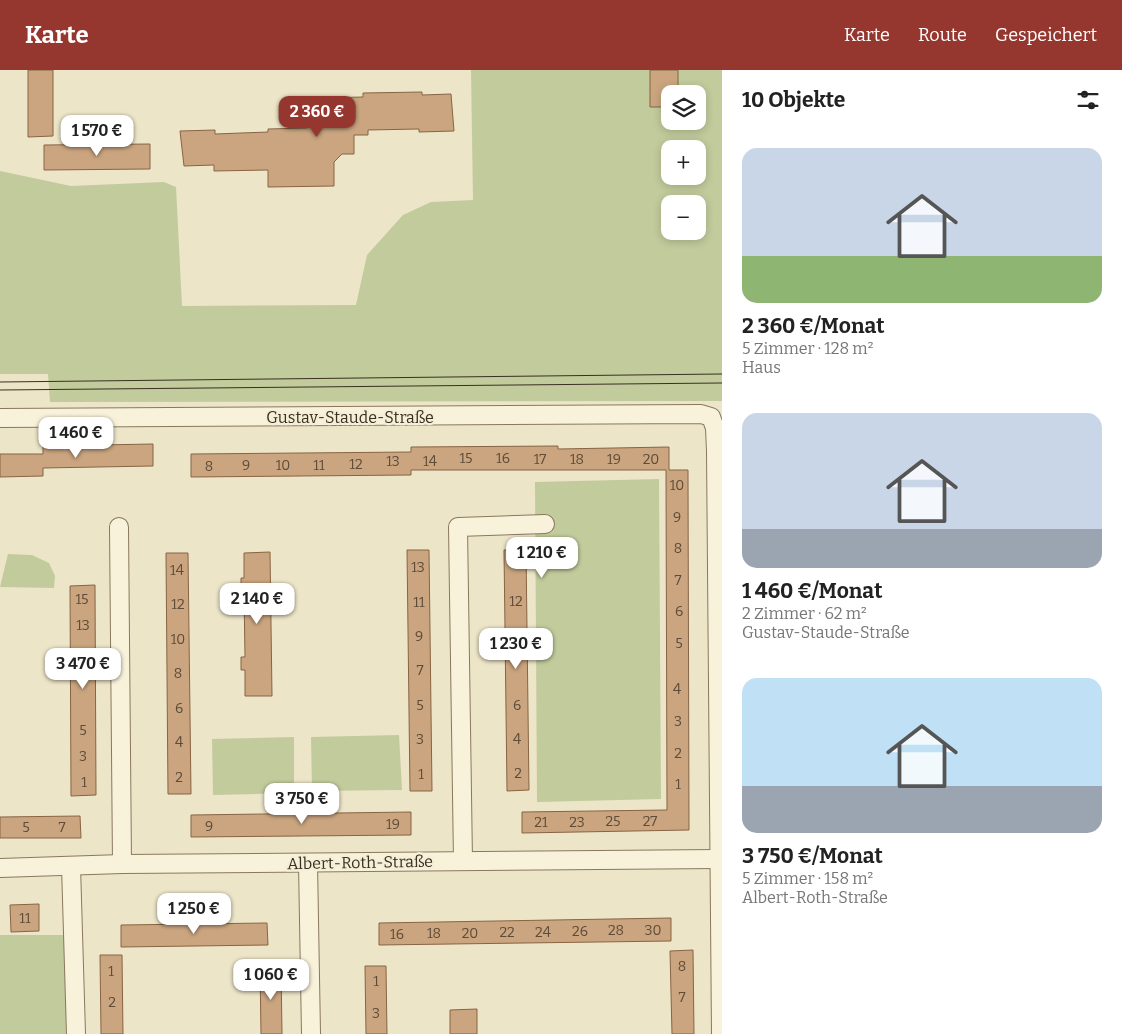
<!DOCTYPE html>
<html lang="de">
<head>
<meta charset="utf-8">
<style>
  :root { --surface:#fff; --page:#f2f2f2; --text:#222; --muted:#767676; --accent:#96372f }
  body { margin:0; font-family:Bitter,serif; background:var(--page); color:var(--text); height:100vh; display:flex; flex-direction:column; font-size:19px; white-space:nowrap }
  * { box-sizing:border-box; margin:0 }
  p { font-size:16px; color:var(--muted) }
  .icon { flex:none; width:28px; height:28px; fill:none; stroke:currentColor; stroke-width:2; stroke-linecap:round; stroke-linejoin:round }
  .map { position:relative; flex:1; overflow:hidden }
  .sheet { display:flex; flex-direction:column; background:var(--surface); width:400px }
  .sheet>* { flex:none }
  .controls { position:absolute; left:661px; top:15px; display:grid; gap:10px }
  .controls a { display:grid; place-items:center; width:45px; height:45px; border-radius:10px; background:var(--surface); box-shadow:0 2px 8px #0003; font-size:25px }
  .price { position:absolute; translate:-50% -42px; padding:0 11px; border-radius:10px; background:#fff; color:#222; font-size:16px; line-height:32px; filter:drop-shadow(0 1px 2px #0008) }
  .price::after { content:''; position:absolute; left:50%; top:30px; width:15px; height:11px; margin-left:-8px; background:inherit; clip-path:polygon(0 0,100% 0,50% 100%) }
  .price.selected { background:var(--accent); color:#fff }
  ul { padding:0; list-style:none }
  li { display:grid; align-content:center; gap:10px; height:265px; padding:0 20px }
  li span { display:grid; place-items:center; height:155px; border-radius:15px; color:#555 }
  li>.icon { margin-inline-start:auto }
  span .icon { width:90px; height:90px; fill:#fffc; stroke-width:1 }
  li b { font-size:21px }
  h2 { display:flex; justify-content:space-between; align-items:center; height:60px; padding:0 20px; font-size:21px }
  header { display:flex; align-items:center; gap:30px; box-sizing:border-box; height:70px; padding:0 25px; background:var(--accent); color:#fff }
  header strong { font-size:24px }
  nav { display:flex; gap:28px; margin-inline-start:auto; font-size:18px }
  main { display:flex; flex:1; min-height:0 }
  .map>svg:first-child { display:block }
</style>
</head>
<body>
<header>
<strong>Karte</strong>
<nav><a>Karte</a><a>Route</a><a>Gespeichert</a></nav>
</header>
<main>
<div class="map">
<svg width="722" height="964" viewBox="0 0 722 964">
  <rect width="100%" height="100%" fill="#ede5c8"/>
  <g fill="#c2cb9c" fill-rule="evenodd">
    <path d="M471 0H722V331L50 332 48 304H0V101L71 116 164 112 176 117 182 236 356 235 367 185 403 145 431 132 473 130ZM670 24H698V51H670ZM670 79H698V106H670ZM670 134H698V161H670Z"/>
    <polygon points="659,409 661,729 537,732 535,412"/>
    <polygon points="8,484 32,485 49,493 55,506 54,518 0,517"/>
    <polygon points="399,665 402,720 312,721 311,667"/>
    <polygon points="294,667 294,723 213,725 212,669"/>
    <polygon points="0,865 73,865 72,964 0,964"/>
  </g>
  <g fill="#caa57f" stroke="#876444">
    <polygon points="28,0 53,0 53,66 28,67"/>
    <polygon points="650,0 678,0 678,24 670,24 670,37 650,37"/>
    <polygon points="422,22 422,25 451,24 454,61 419,62 419,59 368,60 368,65 354,65 354,84 342,84 334,92 334,116 268,117 268,100 214,101 214,95 184,96 180,61 215,60 215,64 268,62 268,59 307,58 307,55 320,54 320,28 363,27 363,23"/>
    <polygon points="150,74 150,99 44,100 44,75"/>
    <polygon points="153,374 153,396 43,398 43,406 0,407 0,384 43,384 43,376"/>
    <polygon points="558,376 558,379 669,377 669,400 688,400 689,760 522,763 522,742 667,740 666,400 411,400 411,405 191,407 191,384 411,382 411,377"/>
    <polygon points="407,480 429,480 432,721 410,721"/>
    <polygon points="504,480 526,480 529,720 507,721"/>
    <polygon points="270,482 272,626 245,626 245,600 241,600 241,587 245,587 244,522 241,522 241,508 244,508 244,483"/>
    <polygon points="166,483 188,483 191,724 168,724"/>
    <polygon points="95,515 96,725 71,726 70,516"/>
    <polygon points="411,742 411,765 191,767 191,745"/>
    <polygon points="80,746 81,768 0,768 0,747"/>
    <polygon points="39,834 39,861 11,862 10,835"/>
    <polygon points="671,848 671,871 379,875 379,853"/>
    <polygon points="267,853 268,875 121,877 121,855"/>
    <polygon points="693,880 694,964 672,964 670,881"/>
    <polygon points="100,885 122,885 123,964 101,964"/>
    <polygon points="365,896 386,896 387,964 366,964"/>
    <polygon points="260,897 281,897 282,964 261,964"/>
    <polygon points="477,939 477,964 450,964 450,940"/>
  </g>
  <g fill="none" stroke-linecap="round" stroke-linejoin="round">
    <g stroke="#89785e" stroke-width="20">
      <g id="minor">
        <polyline points="0,348 701,344 711,347 715,358 716,381 721,964"/>
        <polyline points="119,457 122,794"/>
        <polyline points="463,791 458,457 545,454"/>
        <polyline points="308,793 311,964"/>
        <polyline points="71,796 76,964"/>
        <polyline points="0,798 122,794 719,789"/>
      </g>
    </g>
    <use href="#minor" stroke="#f8f2db" stroke-width="18"/>
    <g stroke="#3a2f21" stroke-width="1">
      <polyline points="0,312 722,304"/>
      <polyline points="0,320 722,313"/>
    </g>
  </g>
  <g text-anchor="middle" stroke-width="4.5" stroke-linejoin="round" paint-order="stroke">
    <g font-size="14" fill="#5e4c38">
      <text x="466" y="393">15</text>
      <text x="503" y="393">16</text>
      <text x="540" y="394">17</text>
      <text x="577" y="394">18</text>
      <text x="614" y="394">19</text>
      <text x="651" y="394">20</text>
      <text x="393" y="396">13</text>
      <text x="430" y="396">14</text>
      <text x="356" y="399">12</text>
      <text x="246" y="400">9</text>
      <text x="283" y="400">10</text>
      <text x="319" y="400">11</text>
      <text x="209" y="401">8</text>
      <text x="677" y="420">10</text>
      <text x="677" y="452">9</text>
      <text x="678" y="483">8</text>
      <text x="418" y="502">13</text>
      <text x="177" y="505">14</text>
      <text x="678" y="515">7</text>
      <text x="82" y="534">15</text>
      <text x="516" y="536">12</text>
      <text x="419" y="537">11</text>
      <text x="178" y="539">12</text>
      <text x="679" y="546">6</text>
      <text x="83" y="560">13</text>
      <text x="419" y="571">9</text>
      <text x="178" y="574">10</text>
      <text x="679" y="578">5</text>
      <text x="420" y="605">7</text>
      <text x="178" y="608">8</text>
      <text x="677" y="624">4</text>
      <text x="420" y="640">5</text>
      <text x="517" y="640">6</text>
      <text x="179" y="643">6</text>
      <text x="678" y="656">3</text>
      <text x="83" y="665">5</text>
      <text x="420" y="674">3</text>
      <text x="517" y="674">4</text>
      <text x="179" y="677">4</text>
      <text x="678" y="688">2</text>
      <text x="83" y="691">3</text>
      <text x="518" y="708">2</text>
      <text x="421" y="709">1</text>
      <text x="179" y="712">2</text>
      <text x="84" y="717">1</text>
      <text x="678" y="719">1</text>
      <text x="613" y="756">25</text>
      <text x="650" y="756">27</text>
      <text x="541" y="757">21</text>
      <text x="577" y="757">23</text>
      <text x="393" y="759">19</text>
      <text x="209" y="761">9</text>
      <text x="26" y="762">5</text>
      <text x="62" y="762">7</text>
      <text x="25" y="853">11</text>
      <text x="616" y="865">28</text>
      <text x="653" y="865">30</text>
      <text x="580" y="866">26</text>
      <text x="507" y="867">22</text>
      <text x="543" y="867">24</text>
      <text x="434" y="868">18</text>
      <text x="470" y="868">20</text>
      <text x="397" y="869">16</text>
      <text x="682" y="901">8</text>
      <text x="111" y="906">1</text>
      <text x="376" y="916">1</text>
      <text x="682" y="932">7</text>
      <text x="112" y="937">2</text>
      <text x="376" y="948">3</text>
    </g>
    <g font-size="16" fill="#3a2f21" stroke="#f5efd8">
      <text x="350" y="353">Gustav-Staude-Straße</text>
      <text transform="translate(360 792) rotate(-1)" y="6">Albert-Roth-Straße</text>
    </g>
  </g>
</svg>
<div class="controls">
<a><svg class="icon" aria-label="layers" viewBox="0 0 24 24"><path d="M12 4l9 5-9 5-9-5zM3 14l9 5 9-5"/></svg></a>
<a>+</a>
<a>−</a>
</div>
<b class="price selected" style="left:317px;top:68px">2 360 €</b>
<b class="price" style="left:97px;top:87px">1 570 €</b>
<b class="price" style="left:76px;top:389px">1 460 €</b>
<b class="price" style="left:542px;top:509px">1 210 €</b>
<b class="price" style="left:257px;top:555px">2 140 €</b>
<b class="price" style="left:516px;top:600px">1 230 €</b>
<b class="price" style="left:83px;top:620px">3 470 €</b>
<b class="price" style="left:302px;top:755px">3 750 €</b>
<b class="price" style="left:194px;top:865px">1 250 €</b>
<b class="price" style="left:271px;top:931px">1 060 €</b>
</div>
<section class="sheet">
<h2>10 Objekte<svg class="icon" aria-label="filters" viewBox="0 0 24 24"><path d="M4 7h16M4 17h16"/><circle cx="9" cy="7" r="2"/><circle cx="15" cy="17" r="2"/></svg></h2>
<ul>
<li><span style="background:linear-gradient(#c9d6e8 70%,#8fb573 0)"><svg class="icon" aria-label="home" viewBox="0 0 24 24"><path d="M3 11l9-7 9 7M6 9v11h12V9"/></svg></span><div><b>2 360 €/Monat</b><p>5 Zimmer · 128 m²</p><p>Haus</p></div></li>
<li><span style="background:linear-gradient(#c9d6e8 75%,#9aa5b1 0)"><svg class="icon" aria-label="home" viewBox="0 0 24 24"><path d="M3 11l9-7 9 7M6 9v11h12V9"/></svg></span><div><b>1 460 €/Monat</b><p>2 Zimmer · 62 m²</p><p>Gustav-Staude-Straße</p></div></li>
<li><span style="background:linear-gradient(#bfe0f5 70%,#9aa5b1 0)"><svg class="icon" aria-label="home" viewBox="0 0 24 24"><path d="M3 11l9-7 9 7M6 9v11h12V9"/></svg></span><div><b>3 750 €/Monat</b><p>5 Zimmer · 158 m²</p><p>Albert-Roth-Straße</p></div></li>
</ul>
</section>
</main>
</body>
</html>
